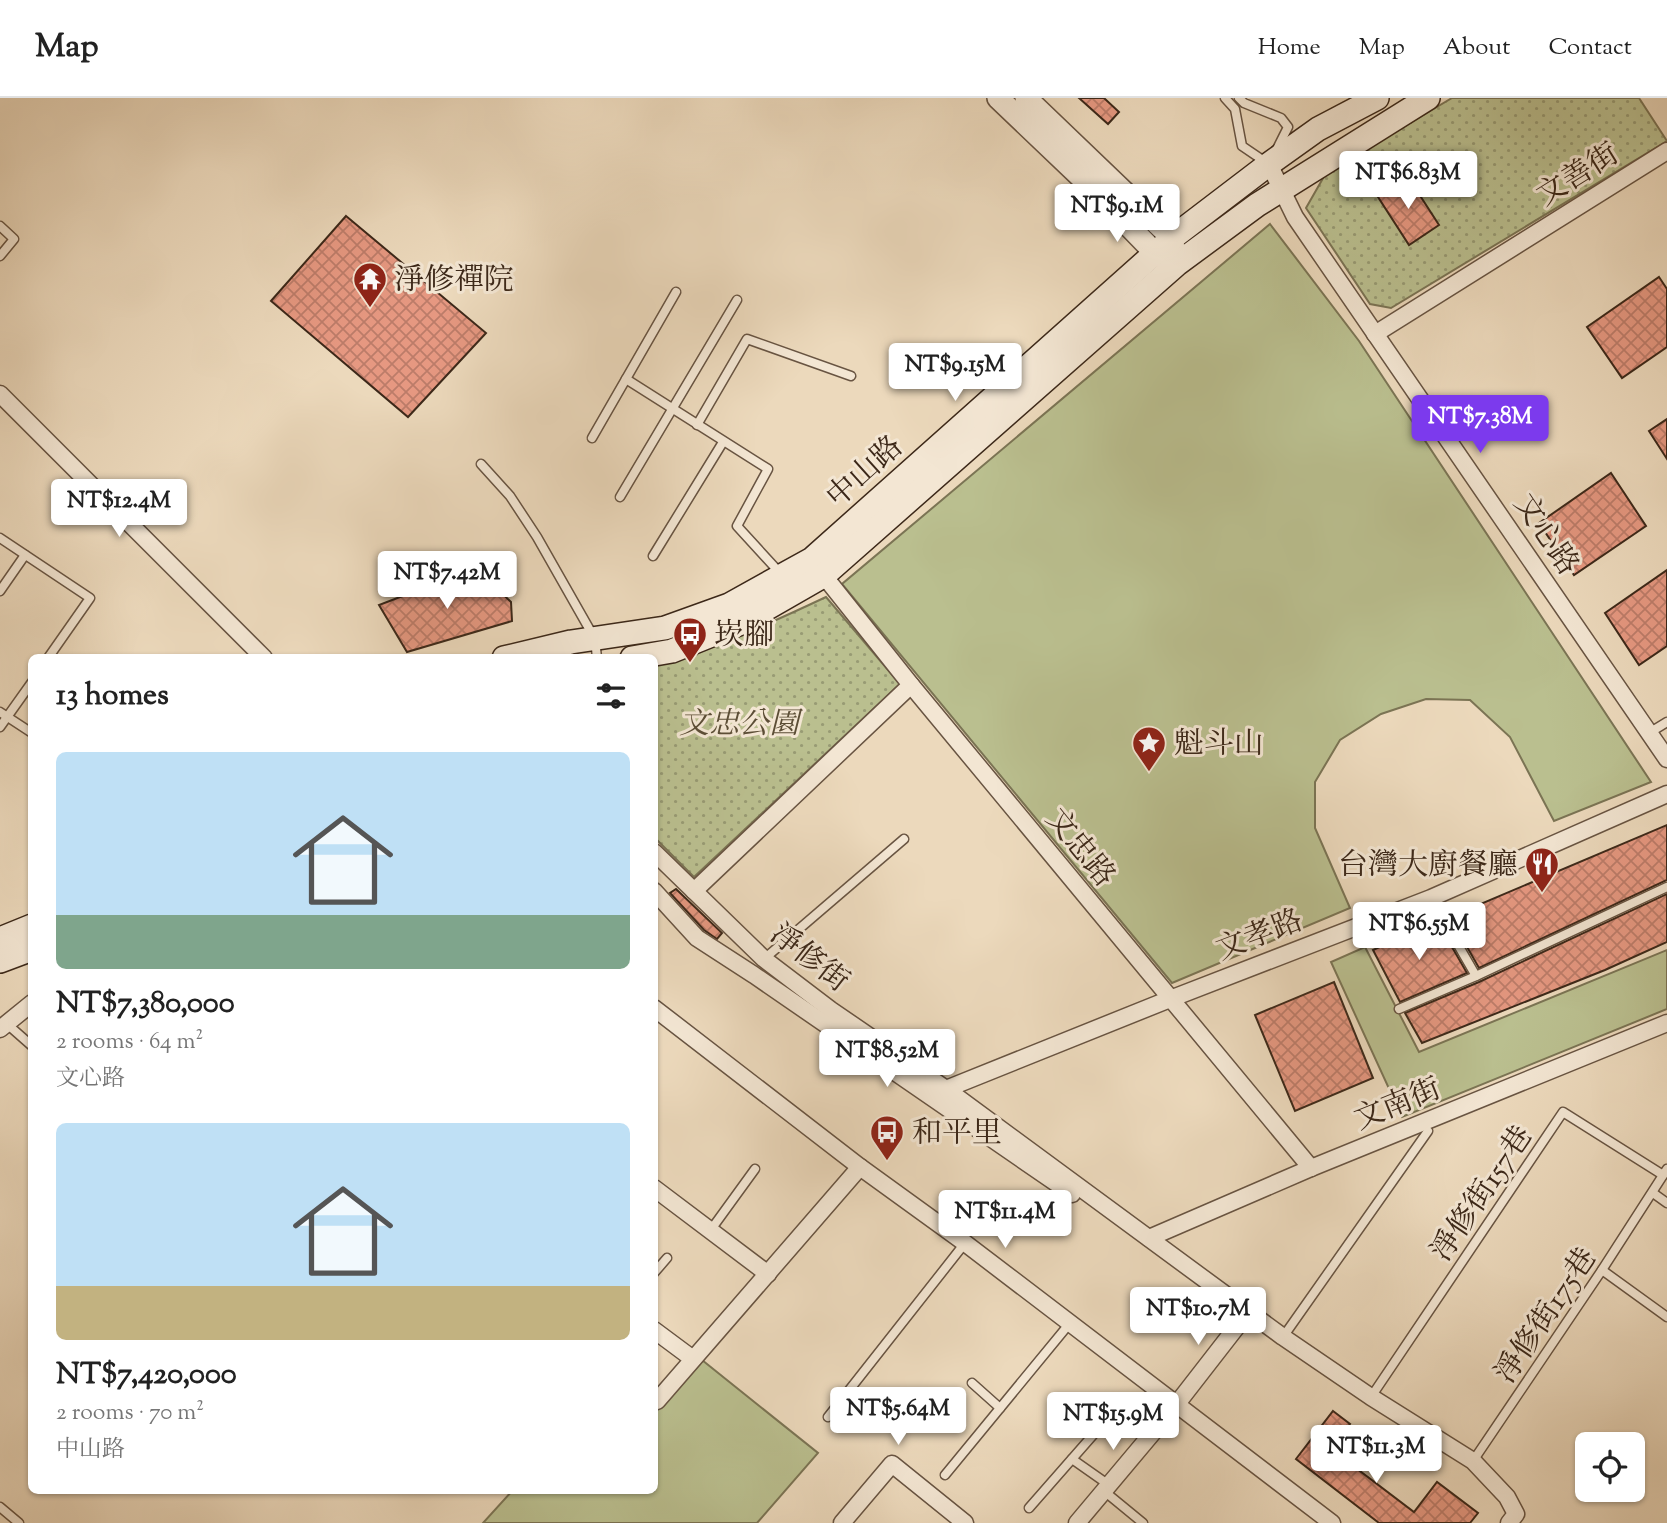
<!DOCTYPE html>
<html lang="en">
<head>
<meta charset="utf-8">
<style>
  :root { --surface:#fff; --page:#f2f2f2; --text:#222; --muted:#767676; --line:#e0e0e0; --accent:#7c3aed }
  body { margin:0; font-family:"Sorts Mill Goudy","Noto Serif TC",serif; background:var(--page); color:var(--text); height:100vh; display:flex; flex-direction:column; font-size:26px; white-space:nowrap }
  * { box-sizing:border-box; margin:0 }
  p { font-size:23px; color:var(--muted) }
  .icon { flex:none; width:38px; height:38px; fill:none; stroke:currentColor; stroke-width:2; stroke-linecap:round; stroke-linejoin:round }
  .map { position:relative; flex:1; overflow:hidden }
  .details { position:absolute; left:28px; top:556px; width:630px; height:840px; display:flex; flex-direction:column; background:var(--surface); border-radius:10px; box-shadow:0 2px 5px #0004 }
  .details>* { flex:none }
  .fabs { position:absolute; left:1575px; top:1334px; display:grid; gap:14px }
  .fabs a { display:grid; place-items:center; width:70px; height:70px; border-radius:10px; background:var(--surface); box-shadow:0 2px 5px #0004; font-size:35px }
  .price { position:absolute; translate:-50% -60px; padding:0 16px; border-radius:7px; background:#fff; color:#222; font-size:23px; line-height:46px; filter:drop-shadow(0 2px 4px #0008) }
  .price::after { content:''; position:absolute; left:50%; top:42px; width:21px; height:16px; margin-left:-10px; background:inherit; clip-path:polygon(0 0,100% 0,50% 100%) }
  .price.active { background:var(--accent); color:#fff }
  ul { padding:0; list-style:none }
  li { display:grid; align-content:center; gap:14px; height:371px; padding:0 28px }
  li span { display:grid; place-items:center; height:217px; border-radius:10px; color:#555 }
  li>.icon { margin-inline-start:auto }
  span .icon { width:126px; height:126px; fill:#fffc; stroke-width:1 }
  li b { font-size:30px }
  h2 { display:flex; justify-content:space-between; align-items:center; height:84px; padding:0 28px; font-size:30px }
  header { display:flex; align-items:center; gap:42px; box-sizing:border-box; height:98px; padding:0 35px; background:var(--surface); border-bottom:2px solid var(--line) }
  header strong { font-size:33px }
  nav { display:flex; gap:38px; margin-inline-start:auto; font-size:24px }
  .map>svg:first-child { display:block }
</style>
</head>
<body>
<header>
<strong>Map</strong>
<nav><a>Home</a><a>Map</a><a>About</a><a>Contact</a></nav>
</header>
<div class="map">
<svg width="1667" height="1425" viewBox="0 0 1667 1425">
  <defs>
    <pattern id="park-dots" width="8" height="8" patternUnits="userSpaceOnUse" patternTransform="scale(1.75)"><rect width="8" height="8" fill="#babf8f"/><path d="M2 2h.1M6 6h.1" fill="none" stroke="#989b74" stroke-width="1.8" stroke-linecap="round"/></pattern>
    <pattern id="building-cross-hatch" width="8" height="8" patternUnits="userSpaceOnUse" patternTransform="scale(1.75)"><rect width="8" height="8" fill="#e69881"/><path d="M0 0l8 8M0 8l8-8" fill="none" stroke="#bc7c69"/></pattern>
  </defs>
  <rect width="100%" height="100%" fill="#ecd9bc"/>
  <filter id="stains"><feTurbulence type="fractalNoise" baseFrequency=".00286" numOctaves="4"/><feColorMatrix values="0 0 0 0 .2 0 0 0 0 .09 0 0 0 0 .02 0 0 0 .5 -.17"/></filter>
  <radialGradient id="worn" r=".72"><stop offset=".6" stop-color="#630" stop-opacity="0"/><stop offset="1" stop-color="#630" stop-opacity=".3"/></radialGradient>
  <g fill="#babf8f" stroke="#7b7454" stroke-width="2">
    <polygon points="1270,126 1359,243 1651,684 1554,723 1510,639 1470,602 1426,601 1381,616 1340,642 1315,684 1315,730 1350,810 1172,885 842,486"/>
    <polygon points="1365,849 1419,954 1667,852 1667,911 1402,1019 1331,864"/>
    <polygon points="702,1262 818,1355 757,1425 483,1425 512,1393 654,1393 655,1305"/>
  </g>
  <g fill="url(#park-dots)" stroke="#7b7454" stroke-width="2">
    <polygon points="1452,0 1639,0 1667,43 1391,210 1370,206 1306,110 1326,75"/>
    <path d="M826 499 900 586 694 779 655 740 654 565C714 551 771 525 826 499Z"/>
  </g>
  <g fill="url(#building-cross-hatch)" stroke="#3c2819" stroke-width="2">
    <polygon points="1079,0 1104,0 1119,14 1108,26"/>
    <polygon points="1408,79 1439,127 1409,147 1378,99"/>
    <polygon points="346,118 486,235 408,319 271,203"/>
    <polygon points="1659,179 1667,191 1667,249 1622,280 1587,229"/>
    <polygon points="1667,321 1667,361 1649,333"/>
    <polygon points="1611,375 1646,428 1574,477 1539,425"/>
    <polygon points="476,470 511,504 512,523 407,554 379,507"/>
    <polygon points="1667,472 1667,548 1639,567 1605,515"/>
    <polygon points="1667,727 1667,782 1479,870 1450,819"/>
    <polygon points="676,791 722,835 717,841 704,832 670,795"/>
    <polygon points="1667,796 1667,844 1605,872 1422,945 1405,915 1479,884"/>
    <polygon points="1437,823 1467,875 1400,904 1373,852"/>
    <polygon points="1334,884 1373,980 1295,1013 1255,917"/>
    <polygon points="1333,1313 1350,1326 1331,1351 1414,1414 1437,1384 1478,1415 1470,1425 1379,1425 1296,1361"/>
  </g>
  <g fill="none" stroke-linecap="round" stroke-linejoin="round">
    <g stroke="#685442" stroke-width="11">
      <g id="service">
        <polyline points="1225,0 1235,11 1242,48 1267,65"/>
        <polyline points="1239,0 1244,5 1281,20 1288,29 1276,53"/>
        <polyline points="0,128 14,141 0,158"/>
        <polyline points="626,281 768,371 737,428 780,475"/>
        <polyline points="697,327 747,241 851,278"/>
        <polyline points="592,340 676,194"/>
        <polyline points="481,366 510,398 537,439 595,541 597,560"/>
        <polyline points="620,399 737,202"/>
        <polyline points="0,440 90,500 48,560"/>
        <polyline points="653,458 723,344"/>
        <polyline points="0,493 25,457"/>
        <polyline points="0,614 32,635"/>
        <polyline points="0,629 32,584"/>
        <polyline points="1649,635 1667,624"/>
        <polyline points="1431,800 1476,878"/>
        <polyline points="764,861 904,741"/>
        <polyline points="1399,911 1476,878 1667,789"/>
        <polyline points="7,926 32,948"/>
        <polyline points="1653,1095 1667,1105"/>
        <polyline points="710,1133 755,1071"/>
        <polyline points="1602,1172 1667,1219"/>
        <polyline points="654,1175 667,1160"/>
        <polyline points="1283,1239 1428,1033"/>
        <polyline points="972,1285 1000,1310"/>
        <polyline points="1371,1299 1563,1014 1663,1077"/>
        <polyline points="828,1319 965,1145"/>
        <polyline points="1072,1361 1109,1387"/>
        <polyline points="1473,1363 1602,1172 1667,1071"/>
        <polyline points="945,1377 1070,1225"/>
        <polyline points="1104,1393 1143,1425"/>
        <polyline points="0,1409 19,1425"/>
        <polyline points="1029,1410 1100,1329"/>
      </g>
    </g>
    <g stroke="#685442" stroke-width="19">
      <g id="minor">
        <polyline points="1269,66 1295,119 1667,661"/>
        <polyline points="1375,236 1667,53"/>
        <polyline points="0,296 264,560"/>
        <polyline points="817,469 911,587 1311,1070"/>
        <polyline points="654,754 764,861 831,912 946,991 1283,1239 1371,1299 1473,1363 1507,1399 1516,1416 1509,1425"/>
        <polyline points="654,793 697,840 754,877 1072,1096"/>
        <polyline points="694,793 911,587"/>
        <polyline points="654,910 860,1069 965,1145 1332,1425"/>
        <polyline points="0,931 32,905"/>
        <polyline points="946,991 1170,901 1431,800 1667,696"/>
        <polyline points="654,1090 768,1176"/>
        <polyline points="1149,1140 1311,1070 1667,925"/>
        <polyline points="654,1232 693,1261"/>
        <polyline points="654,1301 657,1303 860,1069"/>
        <polyline points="842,1425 892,1366 965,1425"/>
        <polyline points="1077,1425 1176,1307 1249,1213"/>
      </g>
    </g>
    <g stroke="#685442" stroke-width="24">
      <g id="tertiary">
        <polyline points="998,0 1086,84 1156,156 1168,162"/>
        <polyline points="1026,0 1172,140 1175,156"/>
      </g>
    </g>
    <g stroke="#3c2819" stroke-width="26">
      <g id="secondary">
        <polyline points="504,560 571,544 665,530 729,507 812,461 1172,140 1269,66 1318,31 1377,0"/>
        <polyline points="632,560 672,553 741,525 823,478 1177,166 1257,107 1428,0"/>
        <polyline points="0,841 32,828"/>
        <polyline points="0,863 32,851"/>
      </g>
    </g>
    <use href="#service" stroke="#f3e6d3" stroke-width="8"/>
    <use href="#minor" stroke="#f3e6d3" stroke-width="16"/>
    <use href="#tertiary" stroke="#f3e6d3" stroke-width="21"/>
    <use href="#secondary" stroke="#f3e6d3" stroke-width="23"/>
  </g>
  <defs>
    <g id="temple-pin" transform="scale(1.75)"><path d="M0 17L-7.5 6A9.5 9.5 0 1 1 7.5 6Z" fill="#8f2418" stroke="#f3e6d3"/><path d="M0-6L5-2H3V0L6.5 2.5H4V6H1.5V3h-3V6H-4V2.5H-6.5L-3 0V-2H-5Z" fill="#fff"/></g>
    <g id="bus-pin" transform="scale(1.75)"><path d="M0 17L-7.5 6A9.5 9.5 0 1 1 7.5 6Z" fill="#8f2418" stroke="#f3e6d3"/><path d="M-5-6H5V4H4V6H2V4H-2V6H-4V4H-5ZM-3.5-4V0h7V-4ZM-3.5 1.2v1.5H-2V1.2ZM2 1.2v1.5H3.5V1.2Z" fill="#fff"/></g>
    <g id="sight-pin" transform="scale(1.75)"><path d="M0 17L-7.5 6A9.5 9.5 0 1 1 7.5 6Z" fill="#8f2418" stroke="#f3e6d3"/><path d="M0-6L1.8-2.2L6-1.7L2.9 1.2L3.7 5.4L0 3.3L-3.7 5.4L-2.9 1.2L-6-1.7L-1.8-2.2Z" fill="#fff"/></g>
    <g id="restaurant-pin" transform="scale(1.75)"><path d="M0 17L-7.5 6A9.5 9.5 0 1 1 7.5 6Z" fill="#8f2418" stroke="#f3e6d3"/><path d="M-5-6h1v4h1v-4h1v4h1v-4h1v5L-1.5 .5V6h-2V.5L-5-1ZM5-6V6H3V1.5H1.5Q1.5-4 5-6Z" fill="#fff"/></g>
  </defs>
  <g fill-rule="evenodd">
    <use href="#temple-pin" x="370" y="181"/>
    <use href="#bus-pin" x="690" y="536"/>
    <use href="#sight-pin" x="1149" y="645"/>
    <use href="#restaurant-pin" x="1542" y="766"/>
    <use href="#bus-pin" x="887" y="1034"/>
  </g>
  <g text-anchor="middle" stroke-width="6" stroke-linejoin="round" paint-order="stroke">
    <g font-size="30" fill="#3c2819" stroke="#f3e6d3">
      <text transform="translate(1577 76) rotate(-32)" y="10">文善街</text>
      <text transform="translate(864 373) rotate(-42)" y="10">中山路</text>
      <text transform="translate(1547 436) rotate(56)" y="10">文心路</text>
      <text transform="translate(1081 749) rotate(51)" y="10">文忠路</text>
      <text transform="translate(1259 836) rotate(-21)" y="10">文孝路</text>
      <text transform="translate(810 859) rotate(38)" y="10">淨修街</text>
      <text transform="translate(1397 1005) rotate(-22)" y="10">文南街</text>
      <text transform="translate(1481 1095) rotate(-56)" y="10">淨修街157巷</text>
      <text transform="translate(1545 1217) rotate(-56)" y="10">淨修街175巷</text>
    </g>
    <g font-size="30" fill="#3c2819" stroke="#f3e6d3" text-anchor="start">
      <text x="394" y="191">淨修禪院</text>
      <text x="714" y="546">崁腳</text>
      <text x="1174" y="655">魁斗山</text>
      <text x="1518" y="776" text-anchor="end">台灣大廚餐廳</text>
      <text x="912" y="1044">和平里</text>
    </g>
    <g font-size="30" font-style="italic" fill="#5c4e36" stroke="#f3e6d3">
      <text x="739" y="635">文忠公園</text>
    </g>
  </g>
  <rect width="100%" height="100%" filter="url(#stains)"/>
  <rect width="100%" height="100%" fill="url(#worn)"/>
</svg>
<div class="fabs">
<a><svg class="icon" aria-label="locate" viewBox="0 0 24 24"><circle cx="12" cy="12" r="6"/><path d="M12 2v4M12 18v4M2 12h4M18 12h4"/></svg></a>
</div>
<b class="price" style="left:1408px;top:113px">NT$6.83M</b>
<b class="price" style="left:1117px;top:146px">NT$9.1M</b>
<b class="price" style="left:955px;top:305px">NT$9.15M</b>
<b class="price active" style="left:1480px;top:357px">NT$7.38M</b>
<b class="price" style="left:119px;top:441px">NT$12.4M</b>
<b class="price" style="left:447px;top:513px">NT$7.42M</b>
<b class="price" style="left:1419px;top:864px">NT$6.55M</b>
<b class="price" style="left:887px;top:991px">NT$8.52M</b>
<b class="price" style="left:1005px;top:1152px">NT$11.4M</b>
<b class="price" style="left:1198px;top:1249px">NT$10.7M</b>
<b class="price" style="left:898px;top:1349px">NT$5.64M</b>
<b class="price" style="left:1113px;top:1354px">NT$15.9M</b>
<b class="price" style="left:1376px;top:1387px">NT$11.3M</b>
<section class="details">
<h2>13 homes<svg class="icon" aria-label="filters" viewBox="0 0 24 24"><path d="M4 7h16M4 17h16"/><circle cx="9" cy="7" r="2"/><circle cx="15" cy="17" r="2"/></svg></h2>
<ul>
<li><span style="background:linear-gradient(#bfe0f5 75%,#7fa58c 0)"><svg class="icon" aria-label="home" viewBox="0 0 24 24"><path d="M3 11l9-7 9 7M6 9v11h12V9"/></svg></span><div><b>NT$7,380,000</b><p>2 rooms · 64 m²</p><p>文心路</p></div></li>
<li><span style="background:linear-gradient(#bfe0f5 75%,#c2b280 0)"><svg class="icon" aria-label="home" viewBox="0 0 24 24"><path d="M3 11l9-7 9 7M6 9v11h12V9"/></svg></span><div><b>NT$7,420,000</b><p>2 rooms · 70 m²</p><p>中山路</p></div></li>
</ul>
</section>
</div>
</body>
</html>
